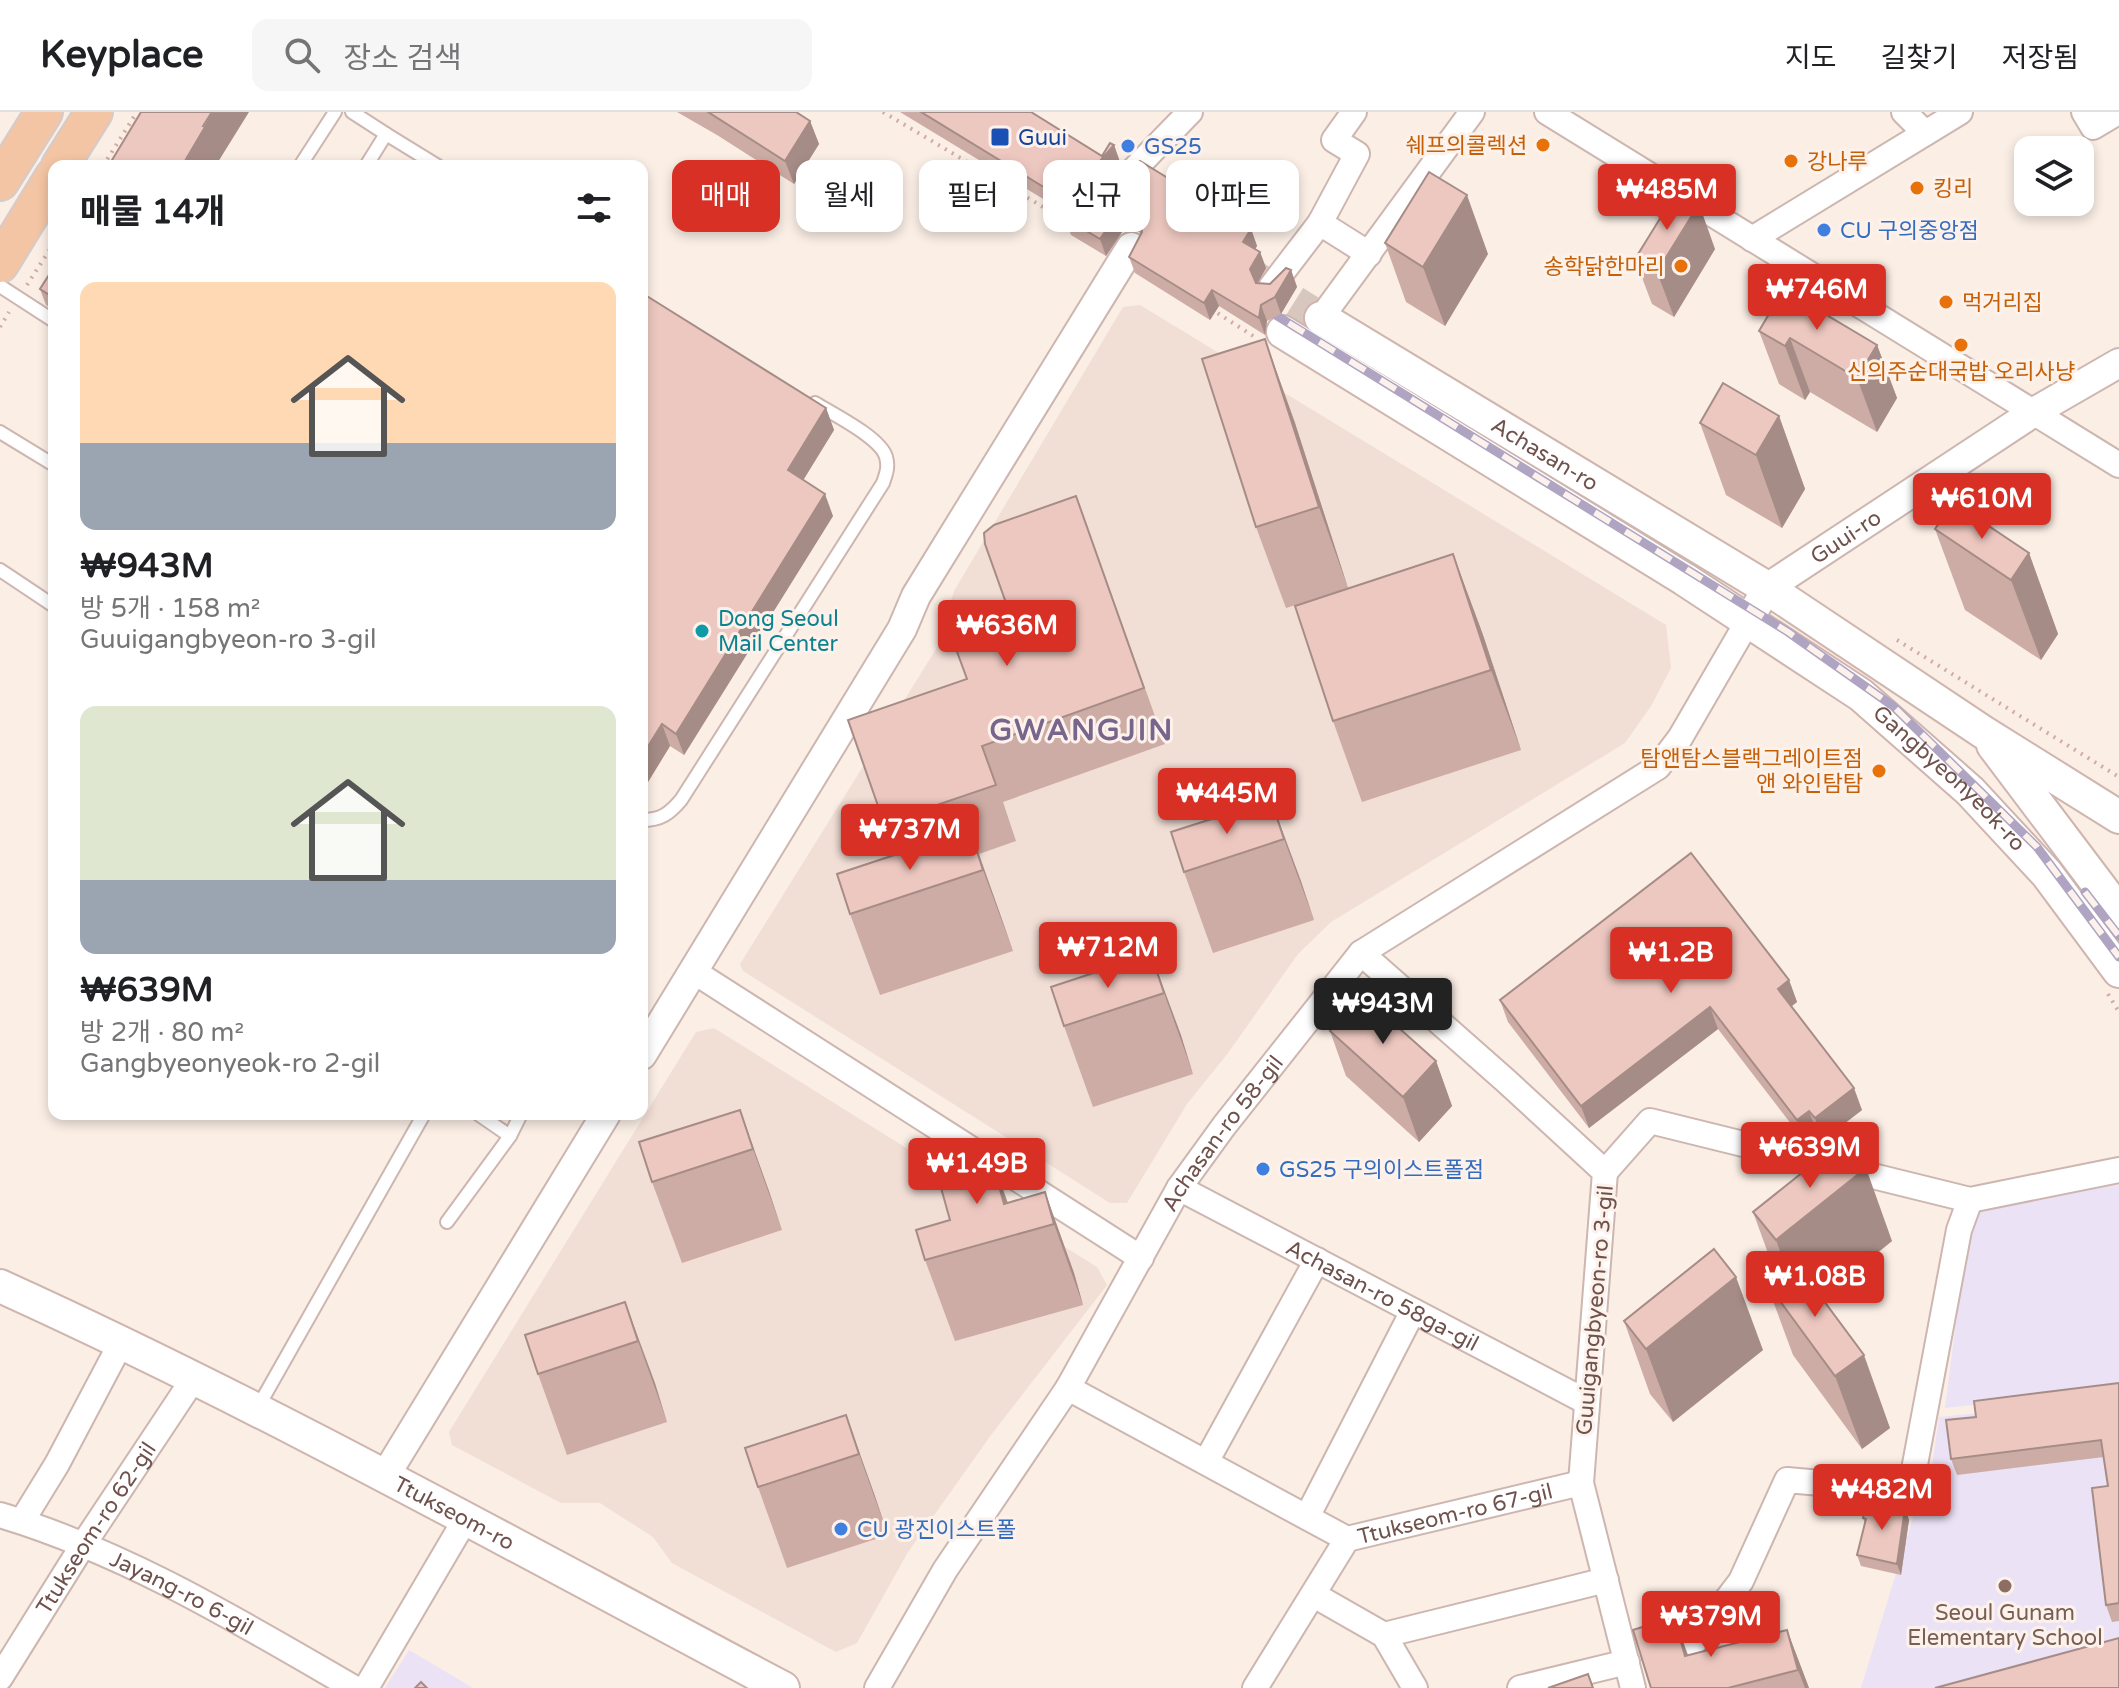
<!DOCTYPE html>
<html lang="ko">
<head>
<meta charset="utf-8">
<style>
  :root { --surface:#fff; --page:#f6f6f6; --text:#202124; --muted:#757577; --line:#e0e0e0; --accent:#d93025 }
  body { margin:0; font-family:"Varela Round","Noto Sans KR",sans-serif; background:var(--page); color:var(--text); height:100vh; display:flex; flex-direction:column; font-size:30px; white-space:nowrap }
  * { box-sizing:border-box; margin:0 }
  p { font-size:26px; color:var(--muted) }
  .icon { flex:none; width:44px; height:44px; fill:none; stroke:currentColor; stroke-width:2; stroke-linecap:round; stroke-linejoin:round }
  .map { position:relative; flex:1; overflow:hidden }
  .drawer { position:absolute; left:48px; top:48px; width:600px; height:960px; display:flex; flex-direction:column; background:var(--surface); border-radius:16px; box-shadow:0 4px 12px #0003 }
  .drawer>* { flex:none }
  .top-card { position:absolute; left:672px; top:48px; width:760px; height:72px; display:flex; gap:16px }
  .controls { position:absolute; left:2014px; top:24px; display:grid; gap:16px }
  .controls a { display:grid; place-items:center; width:80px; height:80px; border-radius:16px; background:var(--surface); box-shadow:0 4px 12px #0003; font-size:40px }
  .price { position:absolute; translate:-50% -68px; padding:0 18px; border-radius:8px; background:var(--accent); color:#fff; font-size:26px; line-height:52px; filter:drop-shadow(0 2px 4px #0008) }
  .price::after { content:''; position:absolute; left:50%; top:48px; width:24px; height:18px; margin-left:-12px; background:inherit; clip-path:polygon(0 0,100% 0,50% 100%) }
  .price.active { background:#222; color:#fff }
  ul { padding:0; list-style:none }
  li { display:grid; align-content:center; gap:16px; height:424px; padding:0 32px }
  li span { display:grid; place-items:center; height:248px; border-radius:16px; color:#555 }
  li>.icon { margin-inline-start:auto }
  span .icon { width:144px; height:144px; fill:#fffc; stroke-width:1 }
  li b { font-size:34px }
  h2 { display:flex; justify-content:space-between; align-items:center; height:96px; padding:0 32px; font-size:34px }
  .chip { padding:0 28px; border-radius:16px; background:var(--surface); box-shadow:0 4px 12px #0003; font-size:28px; line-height:72px }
  .chip.active { background:var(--accent); color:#fff }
  header { display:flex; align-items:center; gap:48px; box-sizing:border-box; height:112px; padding:0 40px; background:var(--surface); border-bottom:2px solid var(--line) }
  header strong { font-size:38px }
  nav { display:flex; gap:44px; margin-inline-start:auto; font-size:28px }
  .search { width:560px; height:72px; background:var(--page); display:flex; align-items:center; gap:20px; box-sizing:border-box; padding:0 28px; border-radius:16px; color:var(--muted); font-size:30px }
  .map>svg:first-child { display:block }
</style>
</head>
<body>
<header>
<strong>Keyplace</strong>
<div class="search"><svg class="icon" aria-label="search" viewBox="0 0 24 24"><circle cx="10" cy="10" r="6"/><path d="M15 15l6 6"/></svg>장소 검색</div>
<nav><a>지도</a><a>길찾기</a><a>저장됨</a></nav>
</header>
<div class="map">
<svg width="2119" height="1576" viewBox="0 0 2119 1576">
  <rect width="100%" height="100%" fill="#faeee5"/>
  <g fill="#f1ded5">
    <polygon points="1140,193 1666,513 1671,556 1651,594 1625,631 1331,810 1298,842 1228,941 1187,992 1127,1091 1110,1091 743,859 740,852 938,534 954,479 1123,195"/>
    <polygon points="714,916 1097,1155 1107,1173 991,1323 908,1440 857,1531 836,1540 672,1451 653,1425 600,1391 561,1391 452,1333 449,1320 696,920"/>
  </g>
  <g fill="#ebe2f6">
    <polygon points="2119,1073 2119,1277 1945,1296 1969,1109 1983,1093"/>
    <polygon points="2119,1287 2119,1551 2023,1576 1861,1576 1916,1396 1926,1397 1939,1305"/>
    <polygon points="409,1538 473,1576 385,1576"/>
  </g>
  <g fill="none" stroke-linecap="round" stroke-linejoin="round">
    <polyline stroke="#d8c7bf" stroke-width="32" stroke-dasharray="32 16" stroke-linecap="butt" points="1254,164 1321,206"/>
    <g stroke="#cdb6b0" stroke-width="16">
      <g id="service">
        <polyline points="352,0 386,22 366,54"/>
        <polyline points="386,22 438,54"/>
        <polyline points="300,54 335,0"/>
        <polyline points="0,174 54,209"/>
        <polyline points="0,320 54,353"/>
        <polyline points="0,458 54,494"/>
        <path d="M642 708C661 708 669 702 681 688L883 371C886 362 889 355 886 345 881 326 833 302 815 291"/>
        <polyline points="478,1002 510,1024"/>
        <polyline points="447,1110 510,1024 521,1002"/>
        <polyline points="258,1295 424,1002"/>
      </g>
    </g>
    <g stroke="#cdb6b0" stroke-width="28">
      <g id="minor">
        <polyline points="1547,0 2119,353"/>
        <polyline points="1904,0 1925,21"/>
        <polyline points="2084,0 2093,15 2118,0"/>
        <polyline points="1118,74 1190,0"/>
        <polyline points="1320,111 1369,142"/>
        <polyline points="1752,127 1960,0"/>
        <polyline points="1271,175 1320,111 1357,42 1334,28 1354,0"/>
        <polyline points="1321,206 1472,0"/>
        <polyline points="1361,841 1505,968 1605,1060 1581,1371 1633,1576"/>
        <polyline points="693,859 1141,1146"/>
        <polyline points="1605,1060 1650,1009 1970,1088 2119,1058"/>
        <path id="s1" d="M1179 1076 1585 1289"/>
        <polyline points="1068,1276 1347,1427"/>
        <polyline points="1206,1350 1317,1148"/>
        <path id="s2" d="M0 1403C127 1441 240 1510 354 1576"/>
        <polyline points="1307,1405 1413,1199"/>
        <polyline points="22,1409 57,1352 122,1229"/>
        <polyline points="1314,1483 1384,1523 1415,1576"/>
        <polyline points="1384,1523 1606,1468"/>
        <polyline points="1660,1557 1683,1545 1741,1469 1787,1368 1910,1379 1959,1118 1970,1088"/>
        <path id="s3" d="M0 1566 83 1433 194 1266"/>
        <polyline points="366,1576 465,1408"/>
        <path id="s4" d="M877 1576 945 1458 1068 1276 1179 1076 1224 1014 1361 841 1658 655 1680 626 1748 509"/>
        <path id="s5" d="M1255 1576 1347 1427 1581 1371"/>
        <polyline points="1520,1576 1627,1550"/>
      </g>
    </g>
    <g stroke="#cdb6b0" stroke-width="32">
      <g id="tertiary">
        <path id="s6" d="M1748 509 1767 476 2034 300 2119 251"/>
        <polyline points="642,943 902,517 916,484 1131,135"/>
        <polyline points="385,1364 606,1002"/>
      </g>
    </g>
    <g stroke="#cfb5ad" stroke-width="36">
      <g id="secondary">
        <path id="s7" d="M1321 206 1767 476 1983 620 2119 705"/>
        <path id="s8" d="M1283 220 1684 467 1861 583 1970 679 2047 762 2119 859"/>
        <polyline points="1993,633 2119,800"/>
        <path id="s9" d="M0 1174C267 1295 524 1439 783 1576"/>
      </g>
    </g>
    <g stroke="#d4cbca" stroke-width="40">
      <g id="primary">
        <polyline points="60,54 94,0"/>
        <polyline points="0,70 44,0"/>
        <polyline points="0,152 54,64"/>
      </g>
    </g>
    <g stroke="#d1aba3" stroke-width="4" stroke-dasharray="2 6" stroke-linecap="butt">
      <polyline points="883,0 1070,111"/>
      <polyline points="103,54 137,0"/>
      <polyline points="27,173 54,131"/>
      <polyline points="1211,197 1258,227"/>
      <polyline points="0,215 9,200"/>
      <polyline points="1897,528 2119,665"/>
      <polyline points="2108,882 2119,900"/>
    </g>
    <use href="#service" stroke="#fff" stroke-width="12"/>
    <use href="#minor" stroke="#fff" stroke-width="24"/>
    <use href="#tertiary" stroke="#fff" stroke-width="28"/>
    <use href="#secondary" stroke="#fff" stroke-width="32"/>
    <use href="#primary" stroke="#f3c5a4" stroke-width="36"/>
    <g stroke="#afa5c2" stroke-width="9">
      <g id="rail">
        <polyline points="1258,192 1788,520 1893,594 2037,735 2119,845"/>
        <polyline points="2085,780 2119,824"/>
      </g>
    </g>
    <use href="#rail" stroke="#fdf2eb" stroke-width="6" stroke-dasharray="18" stroke-linecap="butt"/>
  </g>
  <g fill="#ccaca5">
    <polygon points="677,0 796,0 810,9 819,32 794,72 717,23"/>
    <polygon points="900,0 1031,0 1102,44 1114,33 1120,50 1100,74 1251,117 1257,134 1255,137 1260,140 1266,156 1258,171 1270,172 1291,158 1297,175 1281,202 1267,209 1265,223 1219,194 1210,208 1135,161 1129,145 1141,122 1139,120 1131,118 1122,120 1106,144 1071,123 1065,106 1068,102"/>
    <polygon points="1385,131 1488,142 1445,214 1406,190"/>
    <polygon points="1715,137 1674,205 1652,192 1635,147"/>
    <polygon points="54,155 54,198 46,193 40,177"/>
    <polygon points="642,181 826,296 834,318 803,368 833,404 684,643 670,634 648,670 642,667"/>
    <polygon points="1812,189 1815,195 1877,233 1897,286 1877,320 1810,280 1805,288 1779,272 1759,219"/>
    <polygon points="1779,304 1805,377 1782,416 1726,383 1700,311"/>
    <polygon points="1294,308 1348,476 1286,496 1256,415"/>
    <polygon points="1076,384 1165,632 1003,690 1016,729 979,742 1013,839 880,883 850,802 895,743 884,711 967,567 1011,505"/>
    <polygon points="1935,417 2029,441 2058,522 2041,548 1965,498"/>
    <polygon points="1453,442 1483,523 1521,638 1362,690 1333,609"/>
    <polygon points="1271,688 1314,808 1213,841 1184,760"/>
    <polygon points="1151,842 1193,962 1093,995 1064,914"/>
    <polygon points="1789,868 1797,890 1791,894 1862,998 1823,1028 1817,1021 1805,1030 1718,917 1589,1016 1508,910 1500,888"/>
    <polygon points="1330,919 1436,949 1452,994 1419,1030 1346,964"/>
    <polygon points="740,998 782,1118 682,1151 652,1070"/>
    <polygon points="965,1030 972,1051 991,1045 1008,1091 1045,1080 1074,1161 1083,1193 955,1229 925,1148 950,1108"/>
    <polygon points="1753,1100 1892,1129 1822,1186 1890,1316 1862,1337 1793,1243 1766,1170 1776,1163"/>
    <polygon points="625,1190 667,1310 567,1343 538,1262"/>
    <polygon points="1624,1209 1763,1238 1673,1310 1650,1282"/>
    <polygon points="2119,1271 2119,1509 2112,1510 2106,1493 2108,1374 2104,1345 1957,1363 1951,1347 1976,1305"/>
    <polygon points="846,1303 888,1423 787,1456 758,1375"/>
    <polygon points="1905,1397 1909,1408 1901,1463 1861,1454 1857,1443 1865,1412 1863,1406"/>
    <polygon points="1674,1505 1688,1543 1787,1518 1809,1576 1651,1576"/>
  </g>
  <g fill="#a68c86">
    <polygon points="212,0 249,0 218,50 219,54 182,54"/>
    <polygon points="810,9 819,32 794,72 785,49"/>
    <polygon points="1114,33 1120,50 1098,75 1096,71 1092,58"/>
    <polygon points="1467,83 1488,142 1445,214 1423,155"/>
    <polygon points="1699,92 1715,137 1674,205 1657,160"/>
    <polygon points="1116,104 1122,120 1106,144 1100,127"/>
    <polygon points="1251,117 1257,134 1250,146 1243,130"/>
    <polygon points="1260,140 1266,156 1256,174 1250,157"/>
    <polygon points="1291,158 1297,175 1281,202 1275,185"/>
    <polygon points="1212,178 1219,194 1210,208 1204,191"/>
    <polygon points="1261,193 1267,209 1265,223 1259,206"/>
    <polygon points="1790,226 1810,280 1805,288 1785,234"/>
    <polygon points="1265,227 1294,308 1348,476 1319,395"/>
    <polygon points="1877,233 1897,286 1877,320 1857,266"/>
    <polygon points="826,296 834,318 796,380 788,358"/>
    <polygon points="1779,304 1805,377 1782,416 1756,343"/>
    <polygon points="825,382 833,404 684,643 676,622"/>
    <polygon points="2029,441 2058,522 2041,548 2011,468"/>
    <polygon points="1453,442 1483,523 1521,638 1491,558"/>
    <polygon points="662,612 670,634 648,670 642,655 642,644"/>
    <polygon points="1271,688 1301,769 1314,808 1284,727"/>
    <polygon points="970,718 999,799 1013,839 983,758"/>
    <polygon points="1151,842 1181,923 1193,962 1164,881"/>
    <polygon points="1789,868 1797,890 1786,899 1778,877"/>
    <polygon points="1710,895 1718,917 1589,1016 1581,994"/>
    <polygon points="1436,949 1452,994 1419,1030 1403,985"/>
    <polygon points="1854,976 1862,998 1823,1028 1815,1006"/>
    <polygon points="740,998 769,1079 782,1118 753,1037"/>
    <polygon points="1809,999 1817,1021 1805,1030 1797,1008"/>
    <polygon points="991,1045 1019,1122 1004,1092"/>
    <polygon points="1866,1056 1892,1129 1802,1201 1776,1128"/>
    <polygon points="1045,1080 1074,1161 1083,1193 1054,1112"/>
    <polygon points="1736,1165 1763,1238 1673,1310 1646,1237"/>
    <polygon points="625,1190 655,1271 667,1310 638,1229"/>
    <polygon points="1864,1243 1890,1316 1862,1337 1835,1264"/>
    <polygon points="846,1303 875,1384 888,1423 859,1342"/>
    <polygon points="1905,1397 1909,1408 1901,1463 1897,1452"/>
    <polygon points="1674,1505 1695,1563 1685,1544"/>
    <polygon points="1787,1518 1809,1576 1805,1576 1798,1558"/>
  </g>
  <g fill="#edc8c0" stroke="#a68c86" stroke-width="2">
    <polygon points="141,0 212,0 203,14 205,15 182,54 111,54 109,53"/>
    <polygon points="708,0 796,0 810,9 785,49"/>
    <polygon points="921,0 1031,0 1102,44 1110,31 1114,33 1092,58 1096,71 1102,76 1110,76 1117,72 1140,49 1251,117 1243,130 1260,140 1250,157 1256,171 1270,172 1286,156 1291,158 1275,185 1261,193 1259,206 1212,178 1204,191 1129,145 1142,120 1139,110 1133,104 1125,101 1116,104 1100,127 1065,106 1073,93"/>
    <polygon points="1429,60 1467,83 1423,155 1385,131"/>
    <polygon points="1677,79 1699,92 1657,160 1635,147"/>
    <polygon points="54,155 54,186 40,177"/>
    <polygon points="1786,173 1812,189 1810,193 1877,233 1857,266 1790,226 1785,234 1759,219"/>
    <polygon points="642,181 826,296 788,358 825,382 676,622 662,612 642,644"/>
    <polygon points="1265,227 1319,395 1256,415 1202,247"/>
    <polygon points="1723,271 1779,304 1756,343 1700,311"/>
    <polygon points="1076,384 1144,576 982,634 996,673 884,711 848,608 967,567 952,526 1011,505 985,432 984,421 994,413"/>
    <polygon points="1953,390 2029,441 2011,468 1935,417"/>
    <polygon points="1453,442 1491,558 1333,609 1295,494"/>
    <polygon points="1271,688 1284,727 1184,760 1171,720"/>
    <polygon points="970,718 983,758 850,802 837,762"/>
    <polygon points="1691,741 1789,868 1778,877 1854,976 1815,1006 1809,999 1797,1008 1710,895 1581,994 1500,888"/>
    <polygon points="1151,842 1164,881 1064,914 1051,875"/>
    <polygon points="1362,883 1436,949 1403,985 1330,919"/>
    <polygon points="740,998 753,1037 652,1070 639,1030"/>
    <polygon points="1843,1028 1866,1056 1776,1128 1753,1100"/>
    <polygon points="965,1030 970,1051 991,1045 1004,1092 1045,1080 1054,1112 925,1148 916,1118 950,1108 931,1040"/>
    <polygon points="1714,1137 1736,1165 1646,1237 1624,1209"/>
    <polygon points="1795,1150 1864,1243 1835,1264 1766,1170"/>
    <polygon points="625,1190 638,1229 538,1262 525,1223"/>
    <polygon points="2119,1271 2119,1491 2106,1493 2092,1376 2108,1374 2101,1328 1951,1347 1946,1308 1976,1305 1974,1289"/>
    <polygon points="846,1303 859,1342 758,1375 745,1336"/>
    <polygon points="1868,1387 1905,1397 1897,1452 1857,1443 1866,1407 1863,1406"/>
    <polygon points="1674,1505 1685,1544 1787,1518 1798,1558 1728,1576 1651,1576 1633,1518"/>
    <polygon points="2119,1526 2119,1576 1935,1576"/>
    <polygon points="1588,1562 1593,1576 1548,1576"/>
    <polygon points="421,1570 427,1576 415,1576"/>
  </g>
  <rect fill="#1a4fb4" stroke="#fdf2eb" stroke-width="3" x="990" y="15" width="20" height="20" rx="4"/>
  <g fill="#e8710a" stroke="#fdf2eb" stroke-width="3">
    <circle cx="1543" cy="33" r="8"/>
    <circle cx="1791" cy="49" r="8"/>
    <circle cx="1917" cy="76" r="8"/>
    <circle cx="1681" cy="154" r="8"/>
    <circle cx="1946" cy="190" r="8"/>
    <circle cx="1961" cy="233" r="8"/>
    <circle cx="1879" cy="659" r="8"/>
  </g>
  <g fill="#3f7fe0" stroke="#fdf2eb" stroke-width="3">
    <circle cx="1128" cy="34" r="8"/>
    <circle cx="1824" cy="118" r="8"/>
    <circle cx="1263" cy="1057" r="8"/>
    <circle cx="841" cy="1417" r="8"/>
  </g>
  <circle fill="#0f9aa8" stroke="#fdf2eb" stroke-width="3" cx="702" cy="519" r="8"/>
  <circle fill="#8d6e63" stroke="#fdf2eb" stroke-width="3" cx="2005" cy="1474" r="8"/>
  <g text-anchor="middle" stroke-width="6" stroke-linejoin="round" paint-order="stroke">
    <g font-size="22" fill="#164399" stroke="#fdf2eb" text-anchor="start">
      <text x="1018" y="33">Guui</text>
    </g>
    <g font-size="22" fill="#c56008" stroke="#fdf2eb" text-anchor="end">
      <text x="1527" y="41">쉐프의콜렉션</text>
      <text x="1807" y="57" text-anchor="start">강나루</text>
      <text x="1933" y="84" text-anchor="start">킹리</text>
      <text x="1665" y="162">송학닭한마리</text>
      <text x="1962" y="198" text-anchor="start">먹거리집</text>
      <text x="1961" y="267" text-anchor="middle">신의주순대국밥 오리사냥</text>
      <text x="1863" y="654">탐앤탐스블랙그레이트점<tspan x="1863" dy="25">앤 와인탐탐</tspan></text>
    </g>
    <g font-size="22" fill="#366cbe" stroke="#fdf2eb" text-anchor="start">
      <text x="1144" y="42">GS25</text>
      <text x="1840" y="126">CU 구의중앙점</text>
      <text x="1279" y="1065">GS25 구의이스트폴점</text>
      <text x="857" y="1425">CU 광진이스트폴</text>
    </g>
    <g font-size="22" fill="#70524d" stroke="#fdf2eb">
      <text dy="8" stroke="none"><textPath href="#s7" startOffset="262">Achasan-ro</textPath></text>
      <text dy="8" stroke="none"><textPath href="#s6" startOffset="132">Guui-ro</textPath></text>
      <text dy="8" stroke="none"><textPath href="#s8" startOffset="804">Gangbyeonyeok-ro</textPath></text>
      <text dy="8" stroke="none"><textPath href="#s4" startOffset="654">Achasan-ro 58-gil</textPath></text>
      <text dy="8" stroke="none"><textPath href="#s1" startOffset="230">Achasan-ro 58ga-gil</textPath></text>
      <text transform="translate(1594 1198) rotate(-85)" y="8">Guuigangbyeon-ro 3-gil</text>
      <text dy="8" stroke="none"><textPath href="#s9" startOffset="508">Ttukseom-ro</textPath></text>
      <text dy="8" stroke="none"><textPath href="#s5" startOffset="286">Ttukseom-ro 67-gil</textPath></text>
      <text dy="8" stroke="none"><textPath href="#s3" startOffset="178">Ttukseom-ro 62-gil</textPath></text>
      <text dy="8" stroke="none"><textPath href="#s2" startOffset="198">Jayang-ro 6-gil</textPath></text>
    </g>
    <g font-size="22" fill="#0d838f" stroke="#fdf2eb" text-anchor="start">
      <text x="718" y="514">Dong Seoul<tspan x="718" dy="25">Mail Center</tspan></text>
    </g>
    <g font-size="22" fill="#785e54" stroke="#fdf2eb">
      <text x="2005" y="1508">Seoul Gunam<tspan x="2005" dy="25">Elementary School</tspan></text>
    </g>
    <g font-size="30" font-weight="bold" letter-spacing="2" fill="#77658c" stroke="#fdf2eb">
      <text x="1082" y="628">GWANGJIN</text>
    </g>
  </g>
</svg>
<div class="controls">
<a><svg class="icon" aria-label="layers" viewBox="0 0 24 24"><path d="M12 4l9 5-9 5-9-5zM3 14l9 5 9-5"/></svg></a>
</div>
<b class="price" style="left:1667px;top:120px">₩485M</b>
<b class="price" style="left:1817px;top:220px">₩746M</b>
<b class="price" style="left:1982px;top:429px">₩610M</b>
<b class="price" style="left:1007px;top:556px">₩636M</b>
<b class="price" style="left:1227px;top:724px">₩445M</b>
<b class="price" style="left:910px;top:760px">₩737M</b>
<b class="price" style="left:1108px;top:878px">₩712M</b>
<b class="price" style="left:1671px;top:883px">₩1.2B</b>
<b class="price active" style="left:1383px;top:934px">₩943M</b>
<b class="price" style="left:1810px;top:1078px">₩639M</b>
<b class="price" style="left:977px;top:1094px">₩1.49B</b>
<b class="price" style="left:1815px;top:1207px">₩1.08B</b>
<b class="price" style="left:1882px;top:1420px">₩482M</b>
<b class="price" style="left:1711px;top:1547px">₩379M</b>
<div class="top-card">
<a class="chip active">매매</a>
<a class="chip">월세</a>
<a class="chip">필터</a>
<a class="chip">신규</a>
<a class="chip">아파트</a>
</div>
<section class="drawer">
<h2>매물 14개<svg class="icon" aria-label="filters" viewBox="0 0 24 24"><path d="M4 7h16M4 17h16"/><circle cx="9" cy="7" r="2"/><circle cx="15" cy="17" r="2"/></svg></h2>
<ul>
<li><span style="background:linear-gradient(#ffd9b3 65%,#9aa5b1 0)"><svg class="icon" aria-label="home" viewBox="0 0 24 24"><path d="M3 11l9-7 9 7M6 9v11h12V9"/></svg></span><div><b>₩943M</b><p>방 5개 · 158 m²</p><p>Guuigangbyeon-ro 3-gil</p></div></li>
<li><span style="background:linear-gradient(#dfe7d0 70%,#9aa5b1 0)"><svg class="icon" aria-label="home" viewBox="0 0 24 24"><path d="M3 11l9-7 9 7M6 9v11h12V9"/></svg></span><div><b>₩639M</b><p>방 2개 · 80 m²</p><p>Gangbyeonyeok-ro 2-gil</p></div></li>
</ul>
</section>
</div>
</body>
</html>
